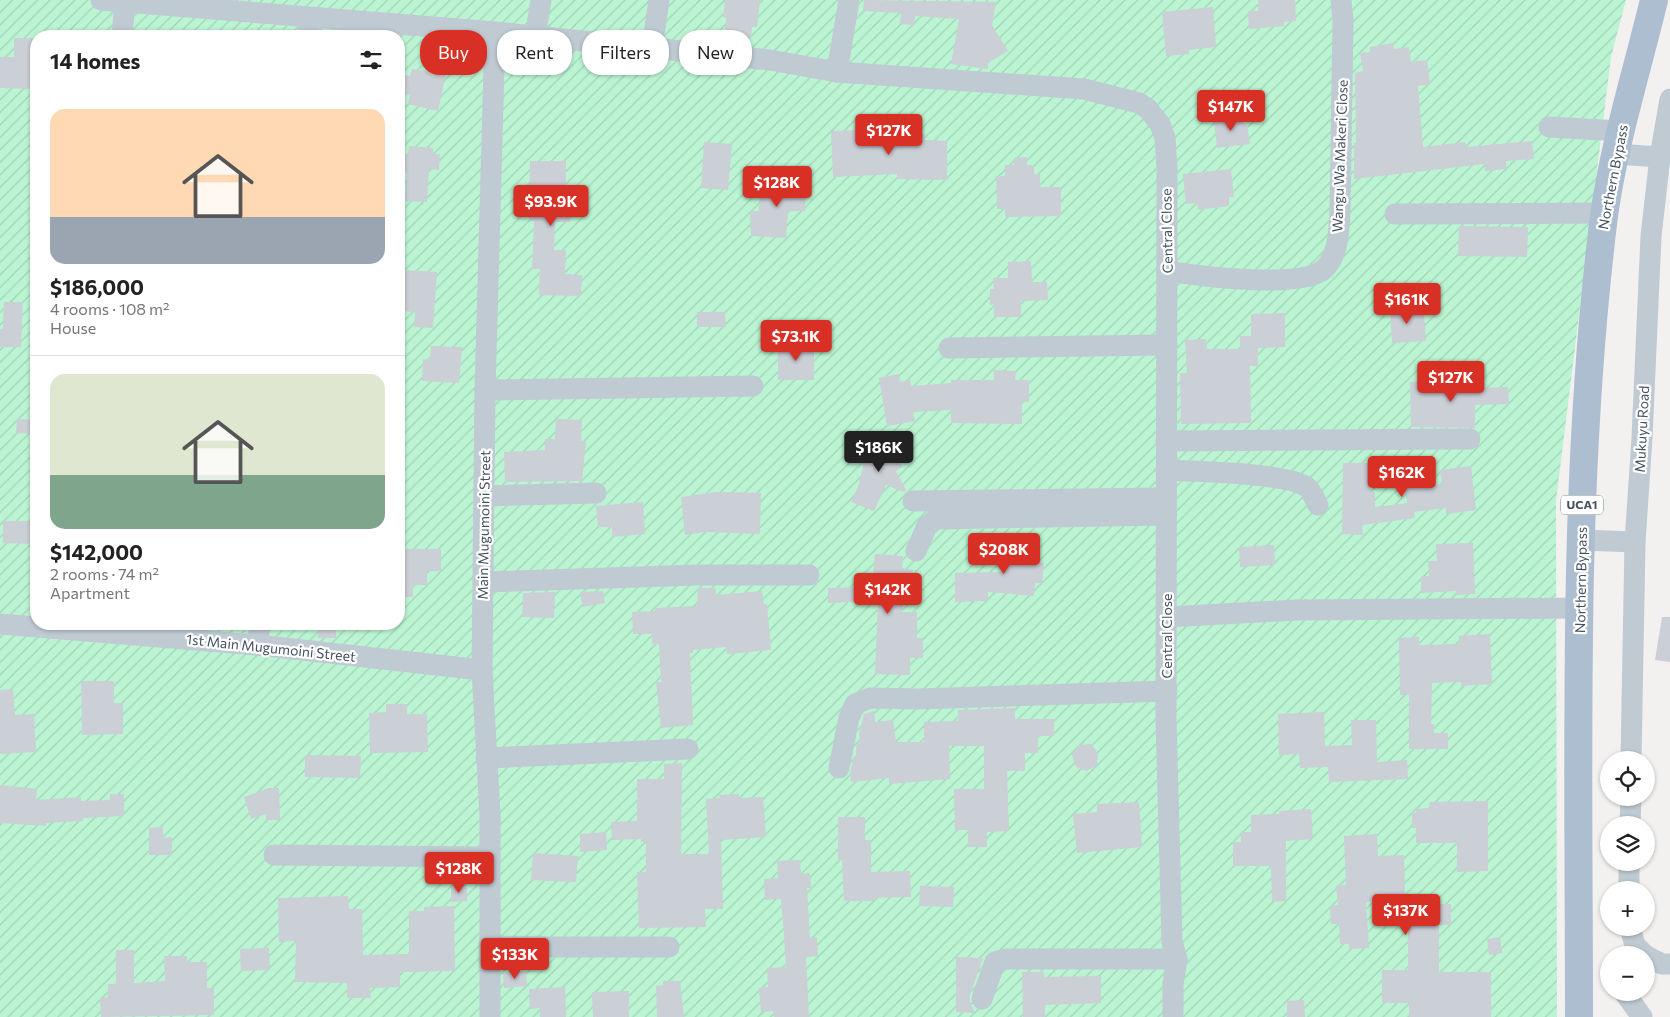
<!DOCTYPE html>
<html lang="en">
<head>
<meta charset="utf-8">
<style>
  :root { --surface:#fff; --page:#f6f6f6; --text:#222; --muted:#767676; --line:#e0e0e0; --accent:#d93025 }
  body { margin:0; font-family:Commissioner,sans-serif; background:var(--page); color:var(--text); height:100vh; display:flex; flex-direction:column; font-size:19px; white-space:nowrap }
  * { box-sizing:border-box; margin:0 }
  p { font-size:16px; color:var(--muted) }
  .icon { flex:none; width:28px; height:28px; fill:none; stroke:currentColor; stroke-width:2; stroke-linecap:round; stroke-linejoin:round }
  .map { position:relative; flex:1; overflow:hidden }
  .details { position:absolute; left:30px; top:30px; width:375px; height:600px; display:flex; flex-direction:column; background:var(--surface); border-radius:20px; box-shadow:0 1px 4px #0004 }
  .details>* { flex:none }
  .guide { position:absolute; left:420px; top:30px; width:475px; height:45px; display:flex; gap:10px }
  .tools { position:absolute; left:1600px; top:751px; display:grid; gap:10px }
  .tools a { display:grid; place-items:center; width:55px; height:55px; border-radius:50%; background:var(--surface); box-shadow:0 1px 4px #0004; font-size:25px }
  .price { position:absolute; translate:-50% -42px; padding:0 11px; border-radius:5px; background:var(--accent); color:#fff; font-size:16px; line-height:32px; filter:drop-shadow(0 1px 2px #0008) }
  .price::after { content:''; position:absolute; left:50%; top:30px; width:15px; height:11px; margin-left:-8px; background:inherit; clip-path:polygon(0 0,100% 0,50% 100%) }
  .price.selected { background:#222; color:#fff }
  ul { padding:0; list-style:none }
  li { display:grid; align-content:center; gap:10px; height:265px; padding:0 20px }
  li+li { border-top:1px solid var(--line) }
  li span { display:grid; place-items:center; height:155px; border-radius:15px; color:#555 }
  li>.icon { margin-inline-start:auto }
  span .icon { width:90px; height:90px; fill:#fffc; stroke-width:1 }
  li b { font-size:21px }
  h2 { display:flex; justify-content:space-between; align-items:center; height:60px; padding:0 20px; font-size:21px }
  .tag { padding:0 18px; border-radius:20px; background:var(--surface); box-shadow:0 1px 4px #0004; font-size:18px; line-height:45px }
  .tag.selected { background:var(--accent); color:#fff }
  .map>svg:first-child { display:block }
</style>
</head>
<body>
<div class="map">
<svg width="1670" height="1017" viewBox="0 0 1670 1017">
  <defs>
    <pattern id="garden-furrows" width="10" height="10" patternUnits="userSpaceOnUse" patternTransform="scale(1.25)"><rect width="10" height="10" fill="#bbf4d3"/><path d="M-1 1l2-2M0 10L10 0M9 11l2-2" fill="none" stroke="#a2d3b8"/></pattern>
  </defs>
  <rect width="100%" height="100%" fill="#f3f0f0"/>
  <path fill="url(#garden-furrows)" fill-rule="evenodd" d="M0 0H1626L1611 57 1556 501 1557 1017H0ZM36 36H399V624H36Z"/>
  <g fill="#cbcfd6">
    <polygon points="725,0 760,0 757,27 752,27 751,38 738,36 738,32 725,31 726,18 723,17"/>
    <polygon points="864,0 996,2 992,25 1008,51 988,63 988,69 951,64 959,19 915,16 914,25 900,24 901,13 863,11"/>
    <polygon points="1258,0 1295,0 1296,21 1284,22 1284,26 1249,29 1248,11 1258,11"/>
    <polygon points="1213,7 1216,47 1189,50 1189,54 1166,56 1162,12"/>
    <polygon points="14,38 34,38 32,89 0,88 0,57 14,57"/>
    <polygon points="1393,43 1394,49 1409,47 1411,62 1427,60 1430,84 1418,86 1423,147 1465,142 1466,147 1532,141 1534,159 1506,161 1506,169 1485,171 1485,164 1354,179 1354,143 1356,143 1355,73 1363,71 1360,53 1370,52 1370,47"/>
    <polygon points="412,69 446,74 438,111 408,104 410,95 399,93 404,75 410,76"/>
    <polygon points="1242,116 1243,124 1247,124 1250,144 1217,148 1214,119"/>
    <polygon points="857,130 857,136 924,134 924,140 947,141 947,180 897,179 897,174 833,177 831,131"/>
    <polygon points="704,142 732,144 728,190 701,188"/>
    <polygon points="409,146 433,148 433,154 440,154 439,170 429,169 427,202 405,201 407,173 401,172 402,154 408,155"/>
    <polygon points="1027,157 1027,165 1034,165 1034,174 1040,174 1040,187 1061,187 1061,216 1005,217 1005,209 997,209 996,176 1005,176 1005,165 1014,165 1014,158"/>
    <polygon points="530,161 566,161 566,190 571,190 570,222 555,222 554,250 566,250 565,274 582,275 581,296 539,295 540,269 532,269 534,221 529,221"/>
    <polygon points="1231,169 1234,197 1229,197 1229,206 1198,210 1197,203 1186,204 1183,174"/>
    <polygon points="776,179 801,180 801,187 806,188 805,211 788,211 786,238 751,236 750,211 759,211 760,186 776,187"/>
    <polygon points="1459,226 1528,227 1527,257 1458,256"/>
    <polygon points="1031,261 1032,282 1047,282 1048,300 1021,301 1021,317 994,317 994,304 990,305 990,289 994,289 993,278 1008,278 1008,262"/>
    <polygon points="405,270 437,272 433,328 414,327 415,312 399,311 399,279 404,280"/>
    <polygon points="4,302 23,302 21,347 0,347 0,329 3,329"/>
    <polygon points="1390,304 1403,304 1404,309 1408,309 1409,313 1424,312 1426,341 1392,343"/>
    <polygon points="697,312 725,312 726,327 697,327"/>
    <polygon points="1285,313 1285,347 1258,348 1258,366 1250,366 1251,423 1181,424 1180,373 1187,373 1185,340 1206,339 1207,349 1240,349 1240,336 1251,336 1251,314"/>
    <polygon points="814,344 814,380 778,380 778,345"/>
    <polygon points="431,346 462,347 459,383 422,381 423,359 430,360"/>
    <polygon points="994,370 1016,371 1015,380 1029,380 1029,402 1022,402 1022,424 951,423 951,410 913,412 915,421 887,426 879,378 899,374 900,382 910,380 911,386 951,383 951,380 994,380"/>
    <polygon points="1479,380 1480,388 1508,387 1509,404 1475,405 1475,428 1411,427 1410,382"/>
    <polygon points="17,419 36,420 36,434 16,433"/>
    <polygon points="556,419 582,420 581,441 586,441 582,481 505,482 504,452 545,450 545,439 555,439"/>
    <polygon points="891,433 902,467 896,471 906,490 904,492 886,485 874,511 851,502 858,487 864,462 875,463 871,436"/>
    <polygon points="1343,463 1371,463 1370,492 1375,492 1375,507 1407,503 1405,489 1442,484 1440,470 1471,466 1476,510 1446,514 1446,508 1414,512 1415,518 1362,525 1363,535 1342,534"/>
    <polygon points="717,492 761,493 760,534 706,532 685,535 681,497"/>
    <polygon points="643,502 645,534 612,537 612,527 598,527 596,506"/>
    <polygon points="3,521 36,521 36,544 3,543"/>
    <polygon points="1005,537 1035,539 1033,562 1044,563 1042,583 1035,583 1034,596 988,592 988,601 955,602 955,573 1002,572"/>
    <polygon points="1473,543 1475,594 1456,595 1456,591 1421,593 1421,576 1429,576 1428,561 1437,561 1436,544"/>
    <polygon points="1274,545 1275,565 1240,567 1239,547"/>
    <polygon points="399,549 441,549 441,571 427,571 427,585 413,585 413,597 399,597"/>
    <polygon points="875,554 903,556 902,568 913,570 912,584 905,583 902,612 917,612 917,638 923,638 923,658 910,658 910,675 875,674 878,601 828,603 828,588 872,587"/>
    <polygon points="698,588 716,588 716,595 762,591 764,604 767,604 771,650 727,654 726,647 693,650 693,653 690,653 693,725 661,728 656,682 661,682 659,644 652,644 652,634 633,634 632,612 655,611 655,608 697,606"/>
    <polygon points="603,591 605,603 583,607 580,592"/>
    <polygon points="555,592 554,618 522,617 523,593"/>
    <polygon points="1662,617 1670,617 1670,662 1655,660"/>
    <rect x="318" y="624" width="18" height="14"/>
    <polygon points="1490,634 1492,684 1461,686 1461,682 1432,683 1431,724 1434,724 1434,733 1448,733 1448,749 1409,749 1409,695 1400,695 1399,638 1419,637 1419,645 1459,644 1459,636"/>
    <polygon points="81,681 114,681 114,703 123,703 123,734 82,735"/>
    <polygon points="13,689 15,715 34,714 36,752 0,754 0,690"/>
    <polygon points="386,704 407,704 407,714 427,714 428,752 370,753 369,713 386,712"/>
    <polygon points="1015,708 1015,719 1054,719 1054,736 1038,736 1038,753 1025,753 1025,771 1007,771 1009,831 987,832 987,847 968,847 968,830 955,830 954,789 984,789 984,746 949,746 950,779 889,784 889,778 851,782 850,772 854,757 856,757 856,749 857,743 860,743 859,733 864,714 874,711 875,722 893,720 896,742 924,742 924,722 958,721 958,710"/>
    <polygon points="1324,712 1325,746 1352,745 1351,720 1376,720 1377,762 1407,760 1408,779 1329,782 1328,767 1300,768 1299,754 1279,755 1278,714"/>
    <polygon points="1091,744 1098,753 1097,765 1087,771 1076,767 1072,755 1079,745"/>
    <polygon points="305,755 361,756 360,778 305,777"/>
    <polygon points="682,763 681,854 709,854 706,799 720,798 719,795 739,794 739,798 763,797 766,837 721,840 723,909 705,909 706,927 639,928 637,872 646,872 646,842 641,842 641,839 612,840 611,822 637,821 637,779 664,779 664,764"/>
    <polygon points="0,785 37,789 36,800 81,797 81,801 110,800 110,794 124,794 124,816 83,818 83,821 46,823 46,826 0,823"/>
    <polygon points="269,788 279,788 280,820 266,820 266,814 251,819 244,797"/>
    <polygon points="1488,801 1488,871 1457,872 1457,843 1416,843 1416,828 1412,828 1412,812 1416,813 1416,809 1429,808 1430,802"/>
    <polygon points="1139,802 1142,847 1077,853 1073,814 1097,812 1097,804"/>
    <polygon points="1311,809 1313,839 1286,841 1286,901 1272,902 1271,866 1233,866 1233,842 1241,842 1241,832 1251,832 1251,815 1280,814 1279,811"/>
    <polygon points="838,817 865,817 865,840 871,840 871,872 910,871 911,897 874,898 875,901 844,901 842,860 838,860"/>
    <polygon points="163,827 163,838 172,837 172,855 149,855 149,828"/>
    <polygon points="606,832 607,850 580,852 580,834"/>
    <polygon points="1377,834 1378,856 1404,855 1405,897 1435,896 1435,904 1451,904 1451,925 1439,925 1439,972 1491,972 1491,1017 1409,1017 1409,1003 1382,1003 1382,970 1408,970 1408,928 1403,927 1403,916 1394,916 1394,899 1366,902 1369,948 1349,949 1349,944 1340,944 1339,924 1331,924 1330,906 1338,905 1336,886 1346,885 1344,836"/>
    <polygon points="533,853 578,856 576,882 531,880"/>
    <polygon points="800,860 801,874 810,873 811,888 807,888 810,938 817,937 818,956 806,957 809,1017 774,1017 773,1011 761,1012 759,988 768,987 767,968 786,967 784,935 781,899 765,900 764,879 778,878 777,861"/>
    <polygon points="920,886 954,887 953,907 919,906"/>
    <polygon points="451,887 467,887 467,901 451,902"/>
    <polygon points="348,896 349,909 362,909 363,955 409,954 409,911 424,911 424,907 454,906 455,971 400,972 400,987 370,988 371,998 347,998 347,983 295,982 296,941 279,942 278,898"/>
    <polygon points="1500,937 1502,953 1489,955 1487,939"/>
    <polygon points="269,948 270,970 241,971 240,949"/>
    <polygon points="116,950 134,950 134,983 165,981 164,956 187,956 187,962 207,962 207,988 214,988 214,1015 101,1017 100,998 108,997 108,984 116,984"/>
    <polygon points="956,957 983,958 970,995 970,1002 975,1013 956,1012"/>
    <polygon points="526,971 527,986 504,988 503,973"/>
    <polygon points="1022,972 1044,972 1044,977 1101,976 1101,1003 1045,1005 1045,1017 1023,1017"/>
    <polygon points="663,981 680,981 684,1017 657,1017 656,986 663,985"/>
    <polygon points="565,987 566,1017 540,1017 540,1008 530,1009 529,989"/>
    <polygon points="629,991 629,1017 593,1017 592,992"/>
    <polygon points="1304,1000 1305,1017 1287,1017 1287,1001"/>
  </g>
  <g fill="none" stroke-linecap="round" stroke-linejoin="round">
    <g stroke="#bfcad3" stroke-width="21">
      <polyline points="101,0 495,32 770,60 837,72 1084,89 1139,103 1148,109 1160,124 1165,138 1167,168 1166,719 1172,942 1177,959 1173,984 1173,1017"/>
      <polyline points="122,36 125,2"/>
      <polyline points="308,36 310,18"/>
      <polyline points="535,37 541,0"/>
      <polyline points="652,48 659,0"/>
      <polyline points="837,72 849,0"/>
      <polyline points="1549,127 1621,131"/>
      <polyline points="1616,154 1660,157"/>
      <polyline points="1395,214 1605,213"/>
      <path d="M1167 271C1198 276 1299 289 1323 270 1338 258 1339 231 1340 213L1343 21 1341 0"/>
      <polyline points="949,348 1167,345"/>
      <polyline points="485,390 753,386"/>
      <polyline points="1166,441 1470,439"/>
      <path d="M1166 470C1193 472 1290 472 1308 488 1312 492 1315 500 1318 505"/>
      <polyline points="484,496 596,493"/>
      <polyline points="913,501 1166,498"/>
      <polyline points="1581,540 1635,542"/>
      <polyline points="916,551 927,526 936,519 1166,515"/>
      <polyline points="484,582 698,575 809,575"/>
      <polyline points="1167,617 1296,610 1579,608"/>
      <polyline points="0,624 257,645 482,670"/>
      <polyline points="257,645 260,624"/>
      <polyline points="486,758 688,749"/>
      <polyline points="1631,760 1635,542 1642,438 1651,236 1660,157 1670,99"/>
      <polyline points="839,768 849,718 855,704 870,698 918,699 1167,691"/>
      <polyline points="1630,825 1631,798"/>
      <polyline points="274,855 490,857"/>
      <polyline points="1629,890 1629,862"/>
      <polyline points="1630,928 1635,945 1645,955"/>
      <polyline points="491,947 669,947"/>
      <polyline points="1646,956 1662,964 1670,964"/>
      <polyline points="1624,992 1642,1017"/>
      <polyline points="982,999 995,962 1006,959 1177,959"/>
      <polyline points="490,1017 490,815 482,670 485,390 495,32"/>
    </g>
    <path stroke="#adbed1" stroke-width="28" d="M1579 1017C1579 750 1571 481 1604 216 1614 143 1637 71 1654 0"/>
  </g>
  <g text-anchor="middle" stroke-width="4.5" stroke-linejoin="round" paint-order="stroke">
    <rect fill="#fff" stroke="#7e8690" stroke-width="1" x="1561" y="495.5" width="42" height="19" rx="4"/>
    <g font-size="12" font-weight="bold" fill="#465260">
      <text x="1582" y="509">UCA1</text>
    </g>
    <g font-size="14" fill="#465260" stroke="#fff">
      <text transform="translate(1340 156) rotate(-88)" y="5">Wangu Wa Makeri Close</text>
      <text transform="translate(1613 177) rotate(-79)" y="5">Northern Bypass</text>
      <text transform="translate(1167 231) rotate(-91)" y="5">Central Close</text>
      <text transform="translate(1642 429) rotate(-87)" y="5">Mukuyu Road</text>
      <text transform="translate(484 525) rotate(-89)" y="5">Main Mugumoini Street</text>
      <text transform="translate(1581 580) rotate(-89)" y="5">Northern Bypass</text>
      <text transform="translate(1167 636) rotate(-90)" y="5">Central Close</text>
      <text transform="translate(271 648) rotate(6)" y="5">1st Main Mugumoini Street</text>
    </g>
  </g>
</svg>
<div class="tools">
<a><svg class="icon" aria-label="locate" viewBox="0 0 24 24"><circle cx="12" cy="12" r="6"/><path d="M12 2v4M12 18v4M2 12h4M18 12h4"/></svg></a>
<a><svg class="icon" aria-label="layers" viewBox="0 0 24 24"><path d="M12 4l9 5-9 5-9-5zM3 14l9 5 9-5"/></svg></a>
<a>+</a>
<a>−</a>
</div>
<b class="price" style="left:1231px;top:132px">$147K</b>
<b class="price" style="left:889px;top:156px">$127K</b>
<b class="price" style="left:777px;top:208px">$128K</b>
<b class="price" style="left:551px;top:227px">$93.9K</b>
<b class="price" style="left:1407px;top:325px">$161K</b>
<b class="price" style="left:796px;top:362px">$73.1K</b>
<b class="price" style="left:1451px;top:403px">$127K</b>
<b class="price selected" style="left:879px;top:473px">$186K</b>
<b class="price" style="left:1402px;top:498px">$162K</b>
<b class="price" style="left:1004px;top:575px">$208K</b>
<b class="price" style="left:888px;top:615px">$142K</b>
<b class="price" style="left:459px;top:894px">$128K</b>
<b class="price" style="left:1406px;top:936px">$137K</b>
<b class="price" style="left:515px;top:980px">$133K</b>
<div class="guide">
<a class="tag selected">Buy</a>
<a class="tag">Rent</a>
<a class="tag">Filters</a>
<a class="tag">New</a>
</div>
<section class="details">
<h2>14 homes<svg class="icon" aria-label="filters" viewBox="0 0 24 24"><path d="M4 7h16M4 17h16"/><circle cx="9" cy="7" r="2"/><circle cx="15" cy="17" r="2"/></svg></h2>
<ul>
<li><span style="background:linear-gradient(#ffd9b3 70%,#9aa5b1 0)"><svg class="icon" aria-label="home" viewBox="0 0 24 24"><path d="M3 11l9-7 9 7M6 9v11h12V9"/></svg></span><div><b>$186,000</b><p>4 rooms · 108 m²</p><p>House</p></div></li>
<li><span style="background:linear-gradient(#dfe7d0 65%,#7fa58c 0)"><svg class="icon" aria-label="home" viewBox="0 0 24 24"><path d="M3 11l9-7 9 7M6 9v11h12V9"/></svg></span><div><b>$142,000</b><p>2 rooms · 74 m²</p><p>Apartment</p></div></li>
</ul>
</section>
</div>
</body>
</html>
